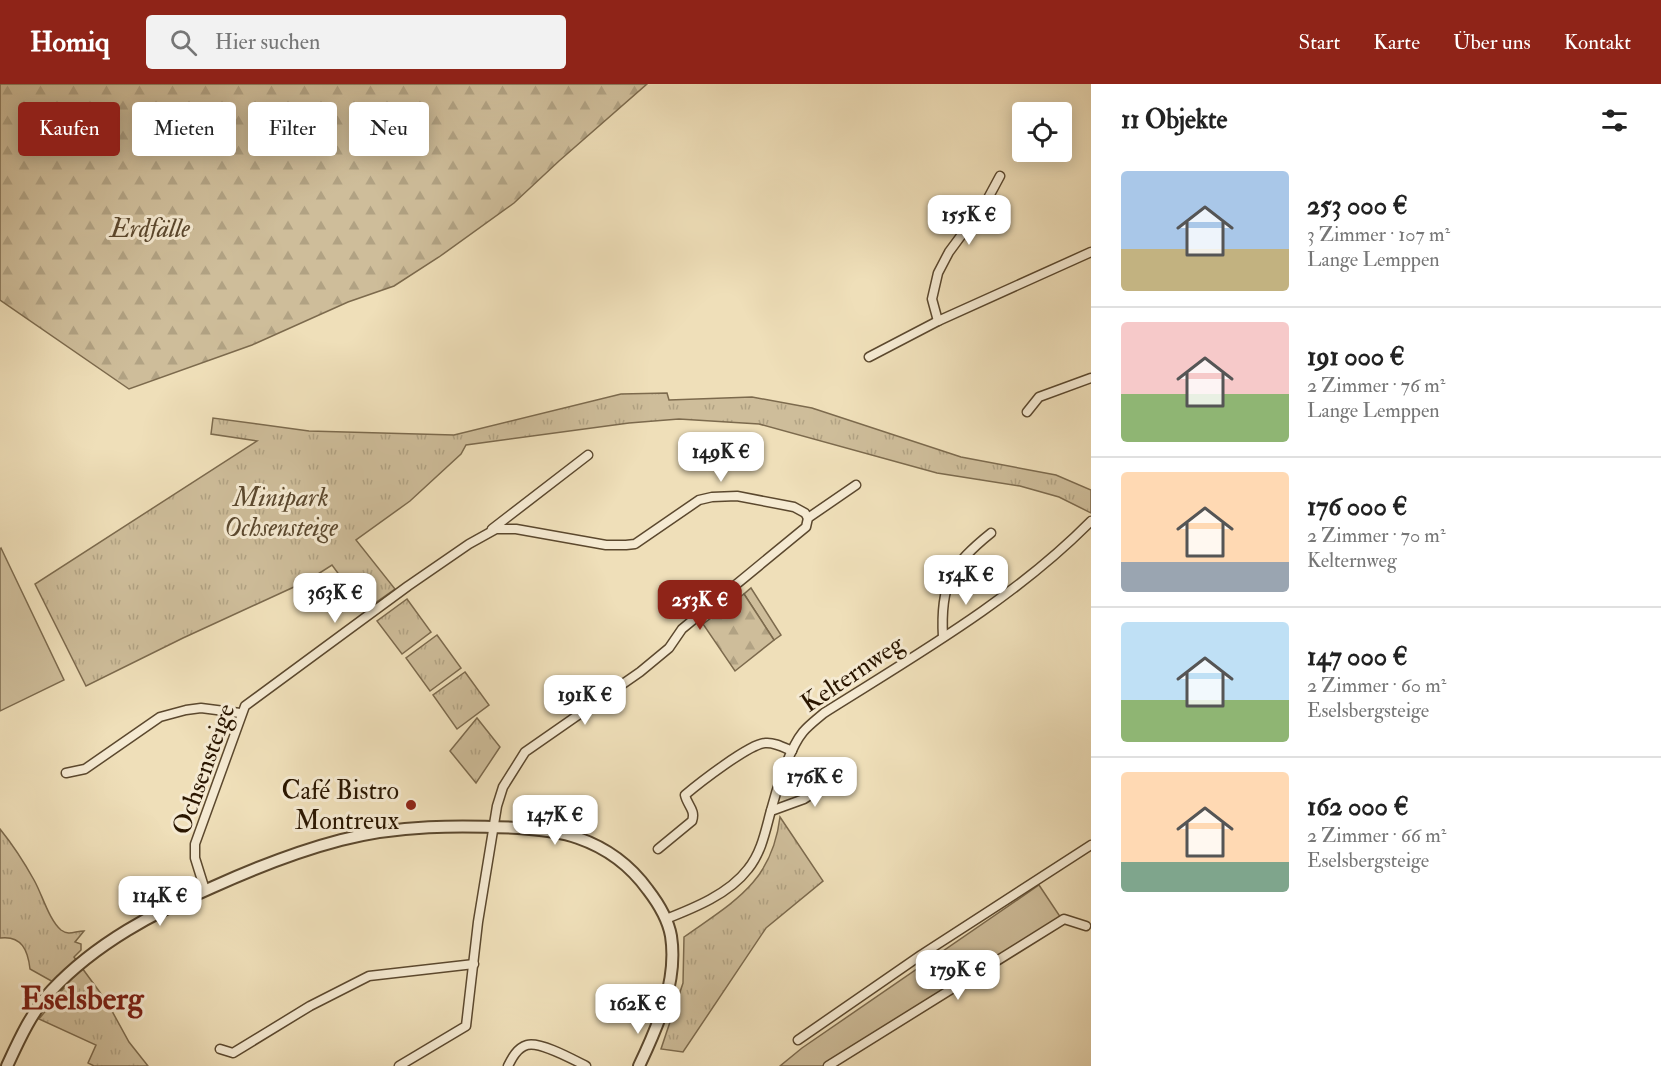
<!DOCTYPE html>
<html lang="de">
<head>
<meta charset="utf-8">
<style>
  :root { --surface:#fff; --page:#f2f2f2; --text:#222; --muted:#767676; --line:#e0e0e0; --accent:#8f2418 }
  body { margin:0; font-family:"IM FELL Double Pica",serif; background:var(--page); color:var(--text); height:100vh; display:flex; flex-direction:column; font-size:22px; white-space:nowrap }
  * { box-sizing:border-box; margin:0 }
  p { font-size:20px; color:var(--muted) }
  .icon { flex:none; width:33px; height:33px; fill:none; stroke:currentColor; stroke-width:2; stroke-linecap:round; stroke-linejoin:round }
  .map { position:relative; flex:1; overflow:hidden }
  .drawer { display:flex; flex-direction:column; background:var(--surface); width:570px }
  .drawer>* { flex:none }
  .banner { position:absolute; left:18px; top:18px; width:570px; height:54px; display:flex; gap:12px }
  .controls { position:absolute; left:1012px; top:18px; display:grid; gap:12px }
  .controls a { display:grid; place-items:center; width:60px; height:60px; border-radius:6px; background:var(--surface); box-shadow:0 3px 15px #0003; font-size:30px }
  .price { position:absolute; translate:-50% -51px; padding:0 14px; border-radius:12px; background:#fff; color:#222; font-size:20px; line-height:39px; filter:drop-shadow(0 2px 3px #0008) }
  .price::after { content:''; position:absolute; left:50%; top:36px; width:18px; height:14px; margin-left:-9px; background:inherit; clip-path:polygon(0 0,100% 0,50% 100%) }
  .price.active { background:var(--accent); color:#fff }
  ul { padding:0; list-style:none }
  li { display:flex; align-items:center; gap:18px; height:150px; padding:0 30px }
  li+li { border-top:2px solid var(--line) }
  li span { display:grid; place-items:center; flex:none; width:168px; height:120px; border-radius:6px; color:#555 }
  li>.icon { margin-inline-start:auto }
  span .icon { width:72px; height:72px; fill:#fffc; stroke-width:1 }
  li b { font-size:26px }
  h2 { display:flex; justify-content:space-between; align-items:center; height:72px; padding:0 30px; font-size:26px }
  .tag { padding:0 21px; border-radius:6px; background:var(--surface); box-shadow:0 3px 15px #0003; font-size:21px; line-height:54px }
  .tag.active { background:var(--accent); color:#fff }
  header { display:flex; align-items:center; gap:36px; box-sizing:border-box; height:84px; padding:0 30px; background:var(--accent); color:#fff }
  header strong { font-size:28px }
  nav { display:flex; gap:33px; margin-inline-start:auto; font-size:21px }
  .search { width:420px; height:54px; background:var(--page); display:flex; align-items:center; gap:15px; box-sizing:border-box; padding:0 21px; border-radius:6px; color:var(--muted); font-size:22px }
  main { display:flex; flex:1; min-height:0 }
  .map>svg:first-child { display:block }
</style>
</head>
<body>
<header>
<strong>Homiq</strong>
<div class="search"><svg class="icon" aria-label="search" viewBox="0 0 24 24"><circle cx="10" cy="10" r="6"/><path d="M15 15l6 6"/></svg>Hier suchen</div>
<nav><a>Start</a><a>Karte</a><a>Über uns</a><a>Kontakt</a></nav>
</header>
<main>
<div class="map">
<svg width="1091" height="982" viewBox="0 0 1091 982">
  <defs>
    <pattern id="forest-firs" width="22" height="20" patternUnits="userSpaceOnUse" patternTransform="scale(1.5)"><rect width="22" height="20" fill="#cebd9a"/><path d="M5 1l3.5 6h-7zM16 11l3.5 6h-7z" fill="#b1a283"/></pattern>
    <pattern id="park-tufts" width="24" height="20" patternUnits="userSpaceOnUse" patternTransform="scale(1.5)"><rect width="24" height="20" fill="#cebd9a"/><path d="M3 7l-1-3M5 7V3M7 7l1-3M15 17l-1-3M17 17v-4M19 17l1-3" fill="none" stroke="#b1a283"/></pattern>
  </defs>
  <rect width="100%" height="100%" fill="#efdfb9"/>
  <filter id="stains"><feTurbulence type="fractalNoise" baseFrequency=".00333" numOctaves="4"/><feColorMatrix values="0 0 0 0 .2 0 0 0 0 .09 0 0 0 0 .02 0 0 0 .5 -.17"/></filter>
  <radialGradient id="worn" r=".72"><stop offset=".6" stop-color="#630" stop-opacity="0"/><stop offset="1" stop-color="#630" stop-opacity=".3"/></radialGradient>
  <g fill="#cebd9a" stroke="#7c6a4d" stroke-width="1.5">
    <polygon points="1,464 64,596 0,627 0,465"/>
    <polygon points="751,504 781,551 774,556 744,510"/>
    <polygon points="1039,801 1061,834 824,982 780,982 802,964"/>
  </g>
  <g fill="url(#forest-firs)" stroke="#7c6a4d" stroke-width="1.5">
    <polygon points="0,0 647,0 559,77 514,119 439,173 394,202 348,218 252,261 129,305 0,216"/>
    <polygon points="744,510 774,556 735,587 703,540"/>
  </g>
  <g fill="url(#park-tufts)" stroke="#7c6a4d" stroke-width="1.5">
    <polygon points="667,309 669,316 752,313 812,324 961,373 1056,391 1091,406 1091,429 1059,413 1020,402 937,389 759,340 679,335 629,339 466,361 461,370 410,417 356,456 395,505 365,526 332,481 307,497 183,554 86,602 35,500 257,357 211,350 213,334 309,347 454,351 621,310"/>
    <polygon points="407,515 431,548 402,570 377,537"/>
    <polygon points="437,551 461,584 430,607 406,574"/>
    <polygon points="465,588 489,621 457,645 433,611"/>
    <polygon points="477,634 500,663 476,699 450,667"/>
    <path d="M780 733 823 797 766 844 683 968 661 965 683 899 684 853C733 818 772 799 780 733Z"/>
    <path d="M0 745C13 761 24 778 34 796 42 810 49 836 61 846 69 852 75 847 84 847L75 858 81 860V866L74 873 107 918 129 958 148 982H94L88 979 96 961 39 935 64 904 30 885C28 867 22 851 0 854Z"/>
  </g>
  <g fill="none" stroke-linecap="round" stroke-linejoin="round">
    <g stroke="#5b482e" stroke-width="11">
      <g id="minor">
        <polyline points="938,237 932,215 938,189 949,168 986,118 1000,92"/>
        <polyline points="869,273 938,237 1091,168"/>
        <polyline points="1027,328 1039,313 1091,294"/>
        <polyline points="492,445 588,371"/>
        <path d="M943 553C940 500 951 481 991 449"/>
        <polyline points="66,689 85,685 160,633 186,626 201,624 240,629"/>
        <polyline points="771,727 804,715 843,690"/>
        <path d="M658 765 692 737C696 726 687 721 685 711 698 700 749 660 765 659 774 658 783 663 792 667"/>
        <polyline points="205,806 195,774 195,760 245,622 408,502 469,460 496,445 516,445 606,461 626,461 635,460 699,416 712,413 737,412 794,423 805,429 808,434"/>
        <path d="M666 835C694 824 729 810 748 785 761 769 765 749 770 730 776 707 789 665 803 648 809 641 817 635 824 629 916 571 1014 515 1091 437"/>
        <polyline points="798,956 921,871 1091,761"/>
        <polyline points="220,965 233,969 310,922 369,892 474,880"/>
        <polyline points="399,982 466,942 478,838 497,722 503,703 525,668 640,588 669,564 682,545 806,443 808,434 856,401"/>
        <path d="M508 982C512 974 517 964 527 961 540 957 574 976 586 982"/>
        <polyline points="828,982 1064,835 1086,842"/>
      </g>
    </g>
    <g stroke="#5b482e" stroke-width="14">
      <path id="tertiary" d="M7 982C19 956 32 927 52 906 96 859 155 828 213 803 255 784 295 768 341 756 398 741 459 741 518 744 538 746 559 747 578 754 607 764 630 781 648 806 658 819 668 835 671 852 678 897 658 942 639 982"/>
    </g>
    <use href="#minor" stroke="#f5ead2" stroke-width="8"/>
    <use href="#tertiary" stroke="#f5ead2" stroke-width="10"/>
  </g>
  <circle fill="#8f2418" stroke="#f5ead2" stroke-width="2" cx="411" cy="721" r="6"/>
  <g text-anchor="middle" stroke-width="6" stroke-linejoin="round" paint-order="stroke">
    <g font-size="26" font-style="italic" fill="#5b482e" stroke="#f5ead2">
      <text x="150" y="153">Erdfälle</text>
      <text x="281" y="422">Minipark<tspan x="281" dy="30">Ochsensteige</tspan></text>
    </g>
    <g font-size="26" fill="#2a1600" stroke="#f5ead2">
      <text transform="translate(852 589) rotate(-34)" y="9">Kelternweg</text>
      <text transform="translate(203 685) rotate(-70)" y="9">Ochsensteige</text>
    </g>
    <g font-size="26" fill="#2a1600" stroke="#f5ead2" text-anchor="end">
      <text x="399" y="715">Café Bistro<tspan x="399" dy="30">Montreux</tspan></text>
    </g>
    <g font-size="32" font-weight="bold" fill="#7a1f14" stroke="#f5ead2">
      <text x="82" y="925">Eselsberg</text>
    </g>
  </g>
  <rect width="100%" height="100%" filter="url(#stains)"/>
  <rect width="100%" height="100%" fill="url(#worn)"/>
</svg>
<div class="controls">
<a><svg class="icon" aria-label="locate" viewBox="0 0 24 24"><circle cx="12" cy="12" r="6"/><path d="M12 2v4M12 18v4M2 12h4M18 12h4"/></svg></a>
</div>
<b class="price" style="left:969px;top:162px">155K €</b>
<b class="price" style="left:721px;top:399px">149K €</b>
<b class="price" style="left:966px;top:522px">154K €</b>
<b class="price" style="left:335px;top:540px">363K €</b>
<b class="price active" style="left:700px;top:547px">253K €</b>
<b class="price" style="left:585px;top:642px">191K €</b>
<b class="price" style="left:815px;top:724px">176K €</b>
<b class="price" style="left:555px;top:762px">147K €</b>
<b class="price" style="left:160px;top:843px">114K €</b>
<b class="price" style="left:958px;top:917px">179K €</b>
<b class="price" style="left:638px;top:951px">162K €</b>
<div class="banner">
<a class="tag active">Kaufen</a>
<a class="tag">Mieten</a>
<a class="tag">Filter</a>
<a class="tag">Neu</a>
</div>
</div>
<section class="drawer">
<h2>11 Objekte<svg class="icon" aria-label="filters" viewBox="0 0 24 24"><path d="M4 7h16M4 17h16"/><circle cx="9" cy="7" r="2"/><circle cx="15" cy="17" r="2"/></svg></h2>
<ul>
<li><span style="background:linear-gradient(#a9c7e8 65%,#c2b280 0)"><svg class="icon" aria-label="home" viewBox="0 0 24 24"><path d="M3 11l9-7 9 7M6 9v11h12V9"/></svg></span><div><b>253 000 €</b><p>3 Zimmer · 107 m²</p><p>Lange Lemppen</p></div></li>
<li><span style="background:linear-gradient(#f6c9c9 60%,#8fb573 0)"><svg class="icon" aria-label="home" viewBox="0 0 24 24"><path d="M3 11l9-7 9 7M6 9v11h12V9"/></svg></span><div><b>191 000 €</b><p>2 Zimmer · 76 m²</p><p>Lange Lemppen</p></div></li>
<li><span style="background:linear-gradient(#ffd9b3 75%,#9aa5b1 0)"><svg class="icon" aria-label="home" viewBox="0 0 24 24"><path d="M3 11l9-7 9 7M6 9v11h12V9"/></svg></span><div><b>176 000 €</b><p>2 Zimmer · 70 m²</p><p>Kelternweg</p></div></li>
<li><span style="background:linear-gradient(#bfe0f5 65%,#8fb573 0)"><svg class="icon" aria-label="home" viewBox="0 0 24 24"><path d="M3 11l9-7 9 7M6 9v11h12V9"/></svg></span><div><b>147 000 €</b><p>2 Zimmer · 60 m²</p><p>Eselsbergsteige</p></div></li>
<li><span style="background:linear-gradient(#ffd9b3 75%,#7fa58c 0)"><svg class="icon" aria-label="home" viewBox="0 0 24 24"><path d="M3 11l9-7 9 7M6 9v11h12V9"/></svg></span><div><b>162 000 €</b><p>2 Zimmer · 66 m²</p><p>Eselsbergsteige</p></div></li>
</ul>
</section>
</main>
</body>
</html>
